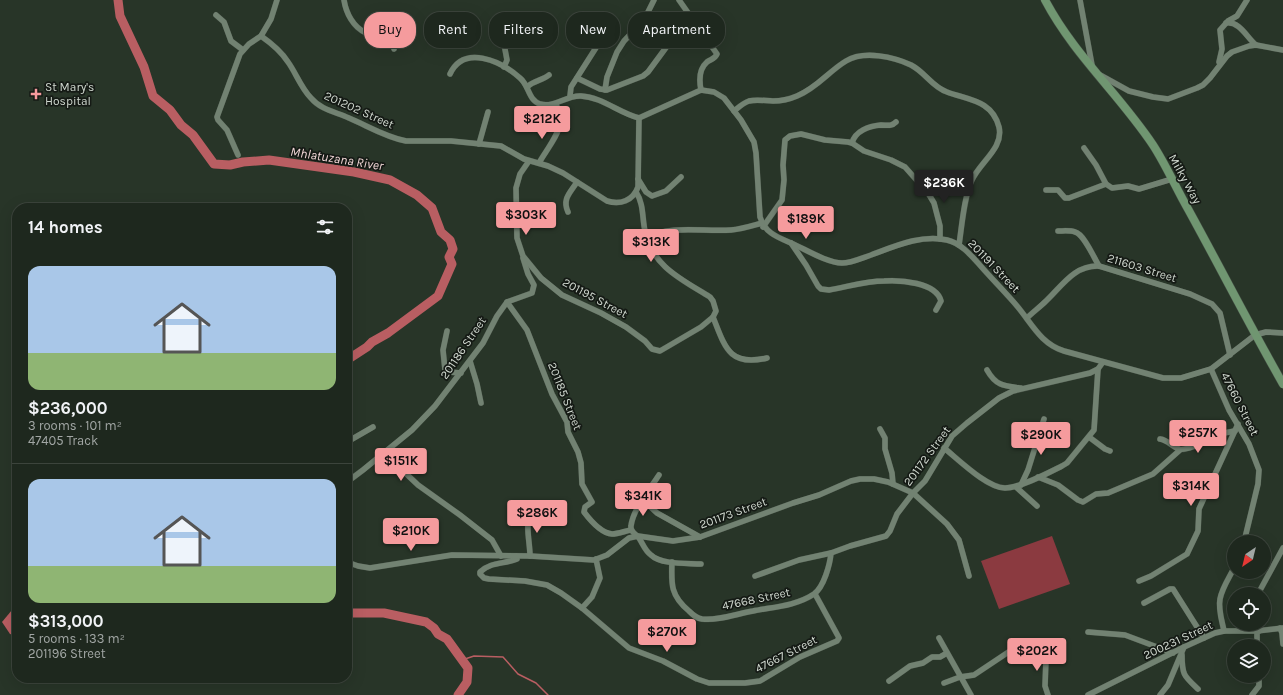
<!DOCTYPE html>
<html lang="en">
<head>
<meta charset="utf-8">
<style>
  :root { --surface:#1e281e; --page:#2b342b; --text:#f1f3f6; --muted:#a1a6a4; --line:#3c443c; --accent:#f59b9d }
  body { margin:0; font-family:Karla,sans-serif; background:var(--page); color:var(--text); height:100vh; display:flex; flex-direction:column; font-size:15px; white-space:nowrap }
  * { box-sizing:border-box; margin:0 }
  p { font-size:13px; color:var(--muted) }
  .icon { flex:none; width:22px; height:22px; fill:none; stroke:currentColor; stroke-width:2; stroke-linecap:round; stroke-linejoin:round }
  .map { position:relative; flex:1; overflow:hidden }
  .drawer { position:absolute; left:12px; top:203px; width:340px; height:480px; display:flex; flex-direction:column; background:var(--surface); border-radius:16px; box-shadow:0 4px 16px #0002,0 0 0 1px var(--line) }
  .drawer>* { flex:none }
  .banner { position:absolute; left:364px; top:12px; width:380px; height:36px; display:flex; gap:8px }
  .needle { width:26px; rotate:215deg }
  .buttons { position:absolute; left:1227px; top:535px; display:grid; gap:8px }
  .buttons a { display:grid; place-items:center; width:44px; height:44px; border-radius:50%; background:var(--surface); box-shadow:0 4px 16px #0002,0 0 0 1px var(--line); font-size:20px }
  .price { position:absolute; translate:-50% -34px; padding:0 9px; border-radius:4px; background:var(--accent); color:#111; font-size:13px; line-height:26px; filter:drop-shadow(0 1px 2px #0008) }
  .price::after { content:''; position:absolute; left:50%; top:24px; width:12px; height:9px; margin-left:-6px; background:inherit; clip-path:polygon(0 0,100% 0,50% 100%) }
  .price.current { background:#222; color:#fff }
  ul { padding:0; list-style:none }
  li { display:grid; align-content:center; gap:8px; height:212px; padding:0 16px }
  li+li { border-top:1px solid var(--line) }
  li span { display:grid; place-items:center; height:124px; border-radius:12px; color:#555 }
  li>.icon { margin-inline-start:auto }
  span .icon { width:72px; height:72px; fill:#fffc; stroke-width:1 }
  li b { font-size:17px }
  h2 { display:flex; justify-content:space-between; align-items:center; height:48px; padding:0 16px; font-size:17px }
  .tag { padding:0 14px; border-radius:16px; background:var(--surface); box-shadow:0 4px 16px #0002,0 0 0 1px var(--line); font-size:14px; line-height:36px }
  .tag.current { background:var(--accent); color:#111 }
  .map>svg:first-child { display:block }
</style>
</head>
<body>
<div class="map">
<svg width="1283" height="695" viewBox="0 0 1283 695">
  <rect width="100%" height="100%" fill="#283528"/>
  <polygon fill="#8b3a40" points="1052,536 1070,584 999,609 981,561"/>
  <polygon fill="#b95e62" points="17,604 17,636 10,634 2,622"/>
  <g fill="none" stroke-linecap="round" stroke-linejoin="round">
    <polyline stroke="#b95e62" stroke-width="1.5" points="462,660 474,656 503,657 518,674 536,683 548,695"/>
    <g stroke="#b95e62" stroke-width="9">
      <polyline points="118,0 120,16 144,67 153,96 170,110 181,125 193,135 214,164 230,165 243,162 269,160 354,172 390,180 417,195 432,208 441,232 450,240 453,249 449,257 452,264 438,296 388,333 372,342 367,347 347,360"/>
      <polyline points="347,613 384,613 426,622 434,628 438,634 447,639 468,668 467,682 458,695"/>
    </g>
    <g stroke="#455045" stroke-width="6">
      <g id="street">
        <path d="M344 0C346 13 353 27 366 33 380 38 389 23 394 49"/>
        <path d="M679 0 717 54C715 59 711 59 707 62 699 69 699 80 701 90"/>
        <polyline points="1080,0 1092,65"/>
        <polyline points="216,15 224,22 231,41 243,50"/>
        <path d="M1226 23C1240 21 1247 38 1256 45"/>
        <path d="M261 36C271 43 281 51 288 62 296 73 301 88 311 98 321 110 336 112 349 118 368 126 385 137 406 141H451L501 146 524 159 548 166 563 173 607 201C620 205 633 201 638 187L639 118"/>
        <polyline points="1219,62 1222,49 1220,30 1228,21 1237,16 1247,0"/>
        <polyline points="504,67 507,60 504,44 506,16"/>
        <path d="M450 74C464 44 501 61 520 78 529 85 528 100 540 104 555 108 566 95 581 96 602 97 619 113 639 118L701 90 714 92 724 98 741 120 754 142 756 153 760 217C765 233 777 237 791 243 805 249 827 263 842 263 851 263 862 258 871 255 895 246 922 234 947 240 960 243 970 254 978 263 991 278 1005 292 1017 306 1032 324 1041 344 1064 351L1163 378H1181L1211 369 1255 335 1266 332 1283 333"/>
        <polyline points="1100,75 1129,91 1153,97 1168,99 1197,88 1203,85 1210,78 1227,56 1232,52 1249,46 1256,45 1283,50"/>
        <polyline points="577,78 600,89 607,90 643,76 648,72 676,34 692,17"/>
        <path d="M527 87C534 80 542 81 549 75"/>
        <polyline points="605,90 607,77 617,52 624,41 644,20 654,0"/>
        <polyline points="570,96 571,87 599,43"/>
        <path d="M734 111C739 107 743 103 749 101 757 99 766 101 773 101 781 101 790 99 797 96 817 88 829 71 846 61 864 50 894 57 911 65 925 72 932 87 947 92 968 100 992 100 999 127 1004 148 980 162 972 180 964 197 962 225 959 245"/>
        <path d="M852 143C855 131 869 126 881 125 887 125 891 127 896 122"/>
        <polyline points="479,144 488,112"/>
        <polyline points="1084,148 1096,165 1106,184 1112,188 1128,186 1139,189 1172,179"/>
        <polyline points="238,155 227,130 218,120 217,117 240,54 249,44 261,36 271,19 277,0"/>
        <path d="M529 161 520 174 516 188 517 238 523 256 541 278 562 295 601 313 626 327 645 341 652 349 660 351 701 327 713 317 716 311 713 301 710 297C681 279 653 267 645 231 642 218 644 204 636 192"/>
        <path d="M539 163C545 152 559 135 560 123 561 116 558 110 556 104"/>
        <polyline points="638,179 646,192 652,196 666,191 681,177"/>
        <polyline points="1046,190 1058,190 1065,198 1069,198 1106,184"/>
        <path d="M568 212C562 199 570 193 577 182"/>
        <polyline points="763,227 782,200 784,180 783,165 785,140 790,136 801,134 825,140 848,142 852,143 864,151 891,160 905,167 928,193 934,203 940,226 940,239"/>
        <path d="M1058 231C1063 231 1070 230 1075 232 1084 234 1094 258 1099 266"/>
        <path d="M647 237C670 225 705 232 731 230 742 229 751 226 762 223"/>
        <path d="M791 243 806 265 818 286 821 289 829 290C847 287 866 281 884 281 900 280 936 282 941 301L936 310"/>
        <path d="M507 302 527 330 552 394 567 422 568 432 578 452 581 463 582 484 592 502 585 507 584 512C590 520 601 533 612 534 618 534 625 531 631 530"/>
        <path d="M713 317C725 347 729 367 767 358"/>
        <path d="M1027 318C1033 312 1040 307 1046 301 1062 286 1074 265 1099 266L1190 294 1212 304 1220 313 1230 355"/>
        <polyline points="447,331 443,350 445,370 449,372 461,373"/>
        <polyline points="470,361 477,384 481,403"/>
        <polyline points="1211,369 1229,410 1249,444 1259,470 1258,484 1244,542"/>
        <path d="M987 370C996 386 1004 386 1021 388"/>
        <polyline points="880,429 885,438 885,449 892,473 893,484"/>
        <polyline points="1089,437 1105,449 1110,451"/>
        <path d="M1160 439C1168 440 1172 447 1179 449 1187 452 1214 437 1223 434 1226 432 1231 432 1235 431"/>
        <polyline points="347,442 373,427"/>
        <path d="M944 448C958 459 987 488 1005 488 1020 488 1048 473 1062 466L1067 463 1094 430 1098 369"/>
        <polyline points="386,451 398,466 418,485 460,515 492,540 501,556"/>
        <path d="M659 475C650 489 633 509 631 526 630 532 636 534 639 538 643 544 645 551 651 555 661 565 688 563 701 564"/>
        <polyline points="1038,477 1058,485 1078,500 1083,502 1096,494 1108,493 1153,474 1180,450"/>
        <polyline points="347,482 363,470 412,430 435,406 483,343 497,316 507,302 532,293 534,285 528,274 523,258"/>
        <polyline points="1021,485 1028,470 1044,419"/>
        <polyline points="1016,487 1037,506"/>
        <polyline points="643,500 657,513 700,537"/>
        <path d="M516 556 517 559C505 564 490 562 480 572V574L484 578 489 579 525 581 547 585 561 593 582 608 629 648 663 661 697 679 709 683H745L760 681 800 657 837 641 839 638 838 636 815 594"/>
        <path d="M530 556C530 541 524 523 532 509"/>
        <polyline points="347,562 358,566 370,568 452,555 530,556 594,560 607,555 629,538 638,536 673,541 700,537 793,503 819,495 851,481 860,479 874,479 888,482 913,493 947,524 959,540 969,576"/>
        <path d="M672 562C671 585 671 596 689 611 693 615 696 618 702 619 718 621 736 614 753 611 773 607 796 606 814 594 824 587 830 564 831 553"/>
        <polyline points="755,576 799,560 831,553 850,546 886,536 890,531 897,514 913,493 925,481 952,436 967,423 999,398 1013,391 1090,373 1098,369 1103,362"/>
        <polyline points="1139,581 1151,576 1187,554 1198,531 1199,509 1238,424"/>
        <polyline points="1258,594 1283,548"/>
        <polyline points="1144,603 1170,589 1173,589 1204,638"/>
        <polyline points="582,608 592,597 600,578 596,559"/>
        <polyline points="1257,624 1259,631"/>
        <polyline points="1280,628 1282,633 1283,644"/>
        <path d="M1224 631C1222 621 1218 609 1220 599 1222 588 1229 578 1234 568"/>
        <polyline points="1257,631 1257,646"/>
        <polyline points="1088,632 1125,635 1173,653"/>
        <polyline points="939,638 971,695"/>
        <path d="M1182 655C1182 675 1184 676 1198 689"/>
        <polyline points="889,681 910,666 923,663 932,657 940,657 947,653"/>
        <polyline points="944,683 960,677 974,675 1013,649 1022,645 1042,642 1046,659 1045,686 1048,695"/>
        <polyline points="1088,695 1184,647 1215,633 1224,631 1257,631 1283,628"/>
        <polyline points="1160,695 1168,685 1184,647"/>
        <polyline points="1252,695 1259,686 1259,676"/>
      </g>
    </g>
    <g stroke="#455045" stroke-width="9">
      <path id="secondary" d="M1045 0C1074 55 1119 94 1153 145 1166 165 1176 188 1188 209 1220 267 1250 326 1283 384"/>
    </g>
    <use href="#street" stroke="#728272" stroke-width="5.5"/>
    <use href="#secondary" stroke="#709671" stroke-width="8"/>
  </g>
  <path fill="#f59b9d" stroke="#151a15" stroke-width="1.5" d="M34 88h4v4h4v4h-4v4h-4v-4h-4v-4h4z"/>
  <g text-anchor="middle" stroke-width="3.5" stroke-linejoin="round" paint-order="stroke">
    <g font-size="12" fill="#cfd7ce" stroke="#151a15" text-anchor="start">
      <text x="45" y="91">St Mary's<tspan x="45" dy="14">Hospital</tspan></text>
    </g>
    <g font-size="12" fill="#cfd7ce" stroke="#151a15">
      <text transform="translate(359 110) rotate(24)" y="4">201202 Street</text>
      <text transform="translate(1185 179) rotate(61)" y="4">Milky Way</text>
      <text transform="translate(994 266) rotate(46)" y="4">201191 Street</text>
      <text transform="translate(1142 268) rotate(17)" y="4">211603 Street</text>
      <text transform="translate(595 298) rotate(28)" y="4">201195 Street</text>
      <text transform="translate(463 348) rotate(-56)" y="4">201186 Street</text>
      <text transform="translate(565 396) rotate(68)" y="4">201185 Street</text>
      <text transform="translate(1240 404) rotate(63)" y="4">47660 Street</text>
      <text transform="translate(927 456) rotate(-54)" y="4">201172 Street</text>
      <text transform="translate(733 513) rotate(-20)" y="4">201173 Street</text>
      <text transform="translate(756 599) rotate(-12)" y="4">47668 Street</text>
      <text transform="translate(1178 640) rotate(-25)" y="4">200231 Street</text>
      <text transform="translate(786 654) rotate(-27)" y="4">47667 Street</text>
    </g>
    <g font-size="13" font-style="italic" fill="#f3d8d8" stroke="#151a15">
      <text transform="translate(337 158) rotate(9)" y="5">Mhlatuzana River</text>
    </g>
  </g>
</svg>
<div class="buttons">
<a><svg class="needle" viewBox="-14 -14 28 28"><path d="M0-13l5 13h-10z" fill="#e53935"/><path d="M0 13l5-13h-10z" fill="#a1a6a4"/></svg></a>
<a><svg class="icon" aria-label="locate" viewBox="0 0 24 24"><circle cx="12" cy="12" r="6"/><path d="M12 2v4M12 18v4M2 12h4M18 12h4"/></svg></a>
<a><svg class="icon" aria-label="layers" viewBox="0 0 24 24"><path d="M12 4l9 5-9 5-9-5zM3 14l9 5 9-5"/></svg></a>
</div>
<b class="price" style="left:542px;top:140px">$212K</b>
<b class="price current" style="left:944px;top:204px">$236K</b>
<b class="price" style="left:526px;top:236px">$303K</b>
<b class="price" style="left:806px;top:240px">$189K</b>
<b class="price" style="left:651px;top:263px">$313K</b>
<b class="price" style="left:1198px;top:454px">$257K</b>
<b class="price" style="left:1041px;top:456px">$290K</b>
<b class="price" style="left:401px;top:482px">$151K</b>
<b class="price" style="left:1191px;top:507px">$314K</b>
<b class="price" style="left:643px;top:517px">$341K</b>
<b class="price" style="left:537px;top:534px">$286K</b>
<b class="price" style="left:411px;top:552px">$210K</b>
<b class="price" style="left:667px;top:653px">$270K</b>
<b class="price" style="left:1037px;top:672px">$202K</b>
<div class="banner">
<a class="tag current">Buy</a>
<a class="tag">Rent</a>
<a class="tag">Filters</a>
<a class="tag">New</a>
<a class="tag">Apartment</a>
</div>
<section class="drawer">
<h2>14 homes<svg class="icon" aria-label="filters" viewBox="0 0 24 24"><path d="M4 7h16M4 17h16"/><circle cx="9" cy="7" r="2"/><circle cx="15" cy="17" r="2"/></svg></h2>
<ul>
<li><span style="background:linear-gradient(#a9c7e8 70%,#8fb573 0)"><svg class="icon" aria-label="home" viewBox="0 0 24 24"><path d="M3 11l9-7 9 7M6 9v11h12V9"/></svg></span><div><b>$236,000</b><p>3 rooms · 101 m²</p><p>47405 Track</p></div></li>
<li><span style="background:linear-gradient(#a9c7e8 70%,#8fb573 0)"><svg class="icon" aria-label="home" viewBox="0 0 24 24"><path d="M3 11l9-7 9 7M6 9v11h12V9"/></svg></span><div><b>$313,000</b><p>5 rooms · 133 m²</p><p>201196 Street</p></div></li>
</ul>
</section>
</div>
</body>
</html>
